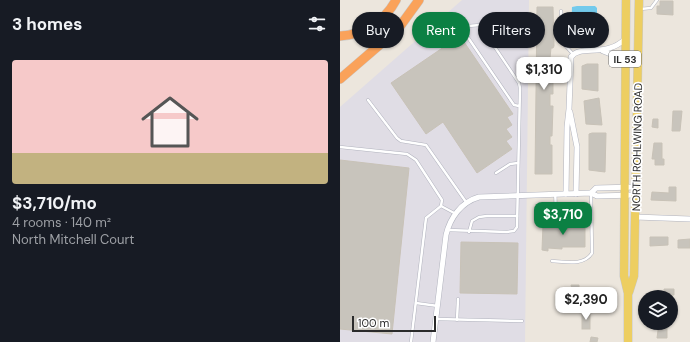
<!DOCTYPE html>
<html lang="en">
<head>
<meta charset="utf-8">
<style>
  :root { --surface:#171b24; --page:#242831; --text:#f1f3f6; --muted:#9ea1a6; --accent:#0b8043 }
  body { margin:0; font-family:"DM Sans",sans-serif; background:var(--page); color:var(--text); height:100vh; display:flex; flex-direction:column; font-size:15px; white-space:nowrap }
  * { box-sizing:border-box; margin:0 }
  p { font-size:13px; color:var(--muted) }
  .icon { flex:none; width:22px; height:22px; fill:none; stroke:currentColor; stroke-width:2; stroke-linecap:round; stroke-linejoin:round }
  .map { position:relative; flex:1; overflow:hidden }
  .details { display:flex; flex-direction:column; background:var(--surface); width:340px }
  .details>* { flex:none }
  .top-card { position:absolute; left:12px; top:12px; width:278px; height:36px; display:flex; gap:8px }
  .buttons { position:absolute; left:298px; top:290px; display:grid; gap:8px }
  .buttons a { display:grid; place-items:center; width:40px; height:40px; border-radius:50%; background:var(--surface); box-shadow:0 1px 3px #0004; font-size:20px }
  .scale { position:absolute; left:12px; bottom:10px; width:84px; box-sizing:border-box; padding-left:4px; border:2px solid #2b2b2b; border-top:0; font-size:11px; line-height:14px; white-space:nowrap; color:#2b2b2b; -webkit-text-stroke:3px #fff; paint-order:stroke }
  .price { position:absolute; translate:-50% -34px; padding:0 9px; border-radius:8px; background:#fff; color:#222; font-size:13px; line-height:26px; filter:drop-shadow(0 1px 2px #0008) }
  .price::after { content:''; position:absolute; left:50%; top:24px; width:12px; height:9px; margin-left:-6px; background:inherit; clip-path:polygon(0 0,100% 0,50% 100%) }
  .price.current { background:var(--accent); color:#fff }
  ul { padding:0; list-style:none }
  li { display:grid; align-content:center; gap:8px; height:212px; padding:0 12px }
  li span { display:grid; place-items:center; height:124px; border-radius:4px; color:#555 }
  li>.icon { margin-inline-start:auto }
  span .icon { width:72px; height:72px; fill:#fffc; stroke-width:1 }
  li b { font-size:17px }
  h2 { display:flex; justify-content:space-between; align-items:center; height:48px; padding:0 12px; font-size:17px }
  .tag { padding:0 14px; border-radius:18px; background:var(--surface); box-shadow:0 1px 3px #0004; font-size:14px; line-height:36px }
  .tag.current { background:var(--accent); color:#fff }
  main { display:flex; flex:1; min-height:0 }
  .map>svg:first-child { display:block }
</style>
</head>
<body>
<main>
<section class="details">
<h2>3 homes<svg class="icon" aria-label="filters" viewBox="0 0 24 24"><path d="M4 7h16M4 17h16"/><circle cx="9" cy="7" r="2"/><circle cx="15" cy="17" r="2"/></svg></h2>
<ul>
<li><span style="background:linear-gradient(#f6c9c9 75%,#c2b280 0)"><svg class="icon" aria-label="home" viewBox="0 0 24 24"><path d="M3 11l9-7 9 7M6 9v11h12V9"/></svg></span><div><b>$3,710/mo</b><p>4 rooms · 140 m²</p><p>North Mitchell Court</p></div></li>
</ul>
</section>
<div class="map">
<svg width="350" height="342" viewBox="0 0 350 342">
  <rect width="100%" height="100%" fill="#ece6dd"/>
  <polygon fill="#e0dde5" points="122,0 189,0 185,342 0,342 0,107"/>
  <polygon fill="#73caec" points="237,6 255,6 257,8 257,36 255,39 236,40 231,36 232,7"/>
  <g fill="#c8c4bc" stroke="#c8c2b7">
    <polygon points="320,1 333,1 333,15 317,14 317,6 320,6"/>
    <polygon points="197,7 213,7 214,46 213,48 211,48 210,58 213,58 213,94 210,94 210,106 213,106 212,136 210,136 210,145 212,145 212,174 195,174"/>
    <polygon points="120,36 173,114 167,117 172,125 166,129 172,137 166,141 172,149 137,173 103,122 86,134 51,83"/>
    <polygon points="247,64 258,64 258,91 242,89 242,66"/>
    <polygon points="259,98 262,125 246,124 244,101"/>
    <polygon points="333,111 342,111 340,131 332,131"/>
    <polygon points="313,119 318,119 318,128 312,127"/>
    <polygon points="252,133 266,133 265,172 249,170 249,134"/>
    <polygon points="314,143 322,143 322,159 324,159 324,165 315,165 315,159 312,159"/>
    <polygon points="0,160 69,168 52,334 0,329"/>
    <polygon points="329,187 336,187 336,201 311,200 312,192 329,193"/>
    <polygon points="206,223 245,225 245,247 222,247 222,249 208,248 208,251 202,250 203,225 206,225"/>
    <polygon points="310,237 328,237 328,245 310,246"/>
    <polygon points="350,239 350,248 338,248 338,240"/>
    <polygon points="121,242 178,243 177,294 120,293"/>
    <polygon points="231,285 239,285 239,290 250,290 250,297 234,297"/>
    <polygon points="324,289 334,289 334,295 331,295 331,297 324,297"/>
    <rect x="242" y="313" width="8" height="16"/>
    <polygon points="319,323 327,323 327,338 317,338"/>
    <polygon points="251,337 258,338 257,342 250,342"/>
  </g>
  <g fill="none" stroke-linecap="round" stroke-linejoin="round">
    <g stroke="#b1b3be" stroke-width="3.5">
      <g id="service">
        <polyline points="300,9 311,8 317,0"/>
        <polyline points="221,11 222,42 233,54"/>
        <polyline points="28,100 57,138 61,141 86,145 126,202"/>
        <polyline points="0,147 67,154 76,160 102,200 101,206"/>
        <polyline points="156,173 170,164 178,163"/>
        <path d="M215 195C216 199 215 204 216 208 219 221 241 217 251 217"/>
        <polyline points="108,230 167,232 174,231 177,227 180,88 179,83 140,25 128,26 125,29 127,36 174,105 179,106"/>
        <polyline points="129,232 132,221 139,217 147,216 177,216"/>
        <path d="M212 261C226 262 244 266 252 253L251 194"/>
        <polyline points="76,303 98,306"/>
        <polyline points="97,319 182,321"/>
        <polyline points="117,320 118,299"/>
        <polyline points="71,342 86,218 101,206 116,214"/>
      </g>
    </g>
    <g stroke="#b1b3be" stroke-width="6">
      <g id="minor">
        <polyline points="263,51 278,57 284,63"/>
        <polyline points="230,112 237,147 236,194"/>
        <polyline points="251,193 256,188 296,187"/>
        <path d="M226 194 227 127 229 109 231 57C240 44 266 58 285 39"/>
        <polyline points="295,217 350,219"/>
        <path d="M93 342 106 235C110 218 121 202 139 197L251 193 257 196 295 195"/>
      </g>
    </g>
    <g stroke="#c8c8c8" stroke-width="9">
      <g id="primary">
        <polyline points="286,0 284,276 288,293 288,342"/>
        <polyline points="289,292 294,276 299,0"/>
      </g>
    </g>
    <g stroke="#c8c8c8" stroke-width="10">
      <g id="motorway">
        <path d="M0 36C23 35 45 21 56 0"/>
        <polyline points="0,79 58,29 79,0"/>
      </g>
    </g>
    <use href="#service" stroke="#fff" stroke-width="2.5"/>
    <use href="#minor" stroke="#fff" stroke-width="5"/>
    <use href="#primary" stroke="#edce61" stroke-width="8"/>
    <use href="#motorway" stroke="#faa25a" stroke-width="9"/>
  </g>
  <g text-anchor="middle" stroke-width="3.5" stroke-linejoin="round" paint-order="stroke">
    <rect fill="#fff" stroke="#6b6b6b" stroke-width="1" x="269" y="51" width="32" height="16" rx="3"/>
    <g font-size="10" font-weight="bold" fill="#2b2b2b">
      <text x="285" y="63">IL 53</text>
    </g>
    <g font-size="11" fill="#2b2b2b" stroke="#fff">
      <text transform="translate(297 147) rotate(-89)" y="4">NORTH ROHLWING ROAD</text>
    </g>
  </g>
</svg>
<div class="buttons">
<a><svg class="icon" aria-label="layers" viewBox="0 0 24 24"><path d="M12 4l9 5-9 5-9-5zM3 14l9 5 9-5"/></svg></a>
</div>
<div class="scale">100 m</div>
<b class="price" style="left:204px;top:91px">$1,310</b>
<b class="price current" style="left:223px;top:236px">$3,710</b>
<b class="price" style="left:246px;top:321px">$2,390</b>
<div class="top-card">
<a class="tag">Buy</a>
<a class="tag current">Rent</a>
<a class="tag">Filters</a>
<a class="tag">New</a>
</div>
</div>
</main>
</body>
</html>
